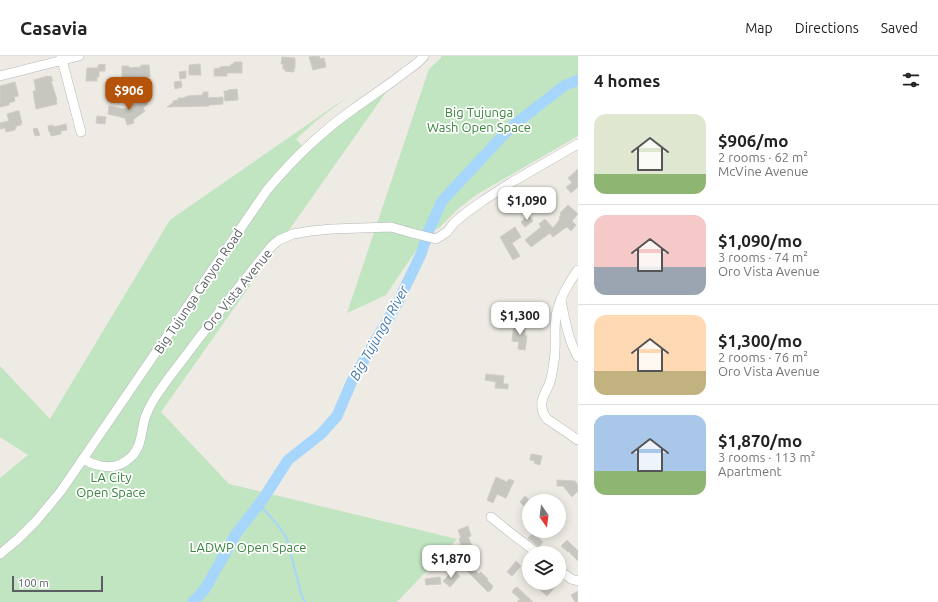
<!DOCTYPE html>
<html lang="en">
<head>
<meta charset="utf-8">
<style>
  :root { --surface:#fff; --page:#f2f2f2; --text:#222; --muted:#767676; --line:#e0e0e0; --accent:#b45309 }
  body { margin:0; font-family:Ubuntu,sans-serif; background:var(--page); color:var(--text); height:100vh; display:flex; flex-direction:column; font-size:15px; white-space:nowrap }
  * { box-sizing:border-box; margin:0 }
  p { font-size:13px; color:var(--muted) }
  .icon { flex:none; width:22px; height:22px; fill:none; stroke:currentColor; stroke-width:2; stroke-linecap:round; stroke-linejoin:round }
  .map { position:relative; flex:1; overflow:hidden }
  .sheet { display:flex; flex-direction:column; background:var(--surface); width:360px }
  .sheet>* { flex:none }
  .needle { width:26px; rotate:166deg }
  .tools { position:absolute; left:522px; top:438px; display:grid; gap:8px }
  .tools a { display:grid; place-items:center; width:44px; height:44px; border-radius:50%; background:var(--surface); box-shadow:0 2px 10px #0003; font-size:20px }
  .scale { position:absolute; left:12px; bottom:10px; width:91px; box-sizing:border-box; padding-left:4px; border:2px solid #5b5f63; border-top:0; font-size:11px; line-height:14px; white-space:nowrap; color:#5b5f63; -webkit-text-stroke:3px #fff; paint-order:stroke }
  .price { position:absolute; translate:-50% -34px; padding:0 9px; border-radius:8px; background:#fff; color:#222; font-size:13px; line-height:26px; filter:drop-shadow(0 1px 2px #0008) }
  .price::after { content:''; position:absolute; left:50%; top:24px; width:12px; height:9px; margin-left:-6px; background:inherit; clip-path:polygon(0 0,100% 0,50% 100%) }
  .price.on { background:var(--accent); color:#fff }
  ul { padding:0; list-style:none }
  li { display:flex; align-items:center; gap:12px; height:100px; padding:0 16px }
  li+li { border-top:1px solid var(--line) }
  li span { display:grid; place-items:center; flex:none; width:112px; height:80px; border-radius:12px; color:#555 }
  li>.icon { margin-inline-start:auto }
  span .icon { width:48px; height:48px; fill:#fffc; stroke-width:1 }
  li b { font-size:17px }
  h2 { display:flex; justify-content:space-between; align-items:center; height:48px; padding:0 16px; font-size:17px }
  header { display:flex; align-items:center; gap:24px; box-sizing:border-box; height:56px; padding:0 20px; background:var(--surface); border-bottom:1px solid var(--line) }
  header strong { font-size:19px }
  nav { display:flex; gap:22px; margin-inline-start:auto; font-size:14px }
  main { display:flex; flex:1; min-height:0 }
  .map>svg:first-child { display:block }
</style>
</head>
<body>
<header>
<strong>Casavia</strong>
<nav><a>Map</a><a>Directions</a><a>Saved</a></nav>
</header>
<main>
<div class="map">
<svg width="578" height="546" viewBox="0 0 578 546">
  <rect width="100%" height="100%" fill="#edebe3"/>
  <g fill="#c1e4c1">
    <polygon points="441,0 578,0 578,80 476,139 459,152 439,172 430,176 424,176 423,184 386,239 347,257 429,13 441,2"/>
    <polygon points="396,22 161,356 229,428 457,483 397,546 0,546 0,422 28,399 0,381 0,310 50,363 170,164 350,39 316,65 296,83 304,92"/>
  </g>
  <g fill="none" stroke-linecap="round" stroke-linejoin="round">
    <polyline stroke="#a6d6fb" stroke-width="2" points="259,448 277,468 287,483 302,541 305,546"/>
    <polyline stroke="#a6d6fb" stroke-width="11" points="193,546 205,533 236,478 263,443 288,404 321,378 337,360 352,325 397,248 421,198 429,174 442,145 510,72 564,30 578,24"/>
  </g>
  <g fill="#c8c6c0" stroke="#d2cdc2">
    <polygon points="316,0 316,1 319,0 320,3 324,2 326,11 313,14 309,1"/>
    <polygon points="282,1 295,2 295,12 294,12 294,16 285,15 285,13 283,13 283,8 281,8"/>
    <polygon points="234,6 242,6 242,17 227,17 227,20 214,20 214,13 220,12 220,11 231,10 231,8 234,8"/>
    <polygon points="105,8 105,15 99,15 99,21 97,21 97,25 86,25 87,12 98,12 98,9"/>
    <polygon points="200,8 201,19 189,19 189,9"/>
    <polygon points="141,9 149,9 150,21 145,21 145,24 129,25 129,24 122,24 122,10 129,10 129,12 141,11"/>
    <polygon points="186,15 186,22 180,23 179,16"/>
    <polygon points="48,20 48,21 51,20 53,25 51,25 57,44 56,45 57,48 36,53 33,35 36,35 34,24"/>
    <polygon points="181,25 182,31 175,33 174,26"/>
    <polygon points="15,26 18,38 18,40 14,41 15,45 9,47 9,49 0,51 0,30"/>
    <polygon points="237,33 238,44 225,45 224,35 228,35 228,34"/>
    <polygon points="203,36 208,36 208,42 223,41 223,48 209,49 209,50 167,51 173,47 173,45 178,44 178,42 184,42 184,41 187,41 187,40 203,39"/>
    <polygon points="143,42 148,48 143,52 145,55 133,64 134,67 127,69 125,62 108,58 109,50 123,53 130,51"/>
    <polygon points="17,55 19,55 22,67 21,67 21,69 16,70 16,72 15,73 15,74 6,76 5,72 0,73 0,67 9,65 7,58"/>
    <polygon points="97,60 106,61 105,68 96,67"/>
    <polygon points="66,68 67,74 61,75 61,78 51,80 50,76 49,76 48,70 53,69 53,71"/>
    <polygon points="37,72 40,79 35,80 33,73"/>
    <polygon points="578,113 578,131 571,137 566,131 572,127 568,122"/>
    <polygon points="568,149 578,158 572,165 576,169 571,175 567,171 566,172 565,172 553,181 550,177 531,191 525,184 541,171 539,168 545,163 553,172 560,163 559,162 561,159 560,157"/>
    <polygon points="529,159 533,165 525,171 521,166"/>
    <polygon points="515,171 521,181 512,187 520,200 513,204 500,181"/>
    <polygon points="514,267 525,268 525,279 527,280 525,294 518,293 519,286 512,285"/>
    <polygon points="486,318 504,320 503,328 508,328 508,333 495,332 496,326 485,324"/>
    <polygon points="531,398 542,400 540,409 534,407 535,405 530,404"/>
    <polygon points="496,421 507,426 509,423 514,425 506,442 497,438 493,447 487,444"/>
    <polygon points="557,424 575,425 578,429 578,435 572,441 563,430 557,430"/>
    <polygon points="525,440 529,444 529,450 524,450 520,446"/>
    <polygon points="468,470 471,480 468,481 474,495 478,499 473,505 463,495 462,495 459,489 461,489 459,482 461,482 458,474"/>
    <polygon points="533,477 543,486 539,491 528,482"/>
    <polygon points="567,484 578,495 578,505 568,495 568,496 561,490"/>
    <polygon points="516,505 521,510 512,520 507,516"/>
    <polygon points="471,511 479,518 481,516 488,523 487,524 493,530 491,534 488,536 467,515"/>
    <polygon points="456,516 460,520 450,531 443,525 450,518 452,521"/>
    <polygon points="440,521 441,528 426,529 425,523"/>
    <polygon points="544,527 554,527 557,529 547,540 539,533"/>
    <polygon points="517,531 533,546 517,546 520,543 512,536 514,533"/>
    <polygon points="578,535 578,546 575,546 571,539"/>
  </g>
  <g fill="none" stroke-linecap="round" stroke-linejoin="round">
    <g stroke="#b4b6ba" stroke-width="10">
      <g id="minor">
        <polyline points="61,0 81,76"/>
        <polyline points="0,20 79,0"/>
        <path d="M578 214C569 226 561 240 557 255 553 271 557 288 554 305 553 313 552 321 549 329 546 335 543 339 542 346 541 353 543 358 547 363L578 384"/>
        <path d="M561 245C565 263 568 284 578 301"/>
        <path d="M83 403C99 412 117 415 131 401 142 391 141 375 145 362 147 356 150 350 153 345 163 328 176 313 187 298 214 262 242 227 270 192L274 188 279 184 293 178 311 175 332 173 391 171 412 177 436 183 447 176 454 167 467 156 484 144 512 126 578 88"/>
        <polyline points="491,461 507,474 537,497"/>
        <path d="M0 498 18 483 37 464 61 435 267 134C293 103 322 75 355 52 371 40 389 29 405 16 412 11 419 7 424 0"/>
        <polyline points="559,514 571,523 578,525"/>
      </g>
    </g>
    <use href="#minor" stroke="#fff" stroke-width="9"/>
  </g>
  <g text-anchor="middle" stroke-width="3.5" stroke-linejoin="round" paint-order="stroke">
    <g font-size="13" fill="#39853d" stroke="#fff">
      <text x="479" y="61">Big Tujunga<tspan x="479" dy="15">Wash Open Space</tspan></text>
      <text x="111" y="426">LA City<tspan x="111" dy="15">Open Space</tspan></text>
      <text x="248" y="496">LADWP Open Space</text>
    </g>
    <g font-size="13" fill="#5b5f63" stroke="#fff">
      <text transform="translate(237 234) rotate(-51)" y="5">Oro Vista Avenue</text>
      <text transform="translate(198 235) rotate(-56)" y="5">Big Tujunga Canyon Road</text>
    </g>
    <g font-size="14" font-style="italic" fill="#4377ad" stroke="#fff">
      <text transform="translate(379 277) rotate(-61)" y="5">Big Tujunga River</text>
    </g>
  </g>
</svg>
<div class="tools">
<a><svg class="needle" viewBox="-14 -14 28 28"><path d="M0-13l5 13h-10z" fill="#e53935"/><path d="M0 13l5-13h-10z" fill="#767676"/></svg></a>
<a><svg class="icon" aria-label="layers" viewBox="0 0 24 24"><path d="M12 4l9 5-9 5-9-5zM3 14l9 5 9-5"/></svg></a>
</div>
<div class="scale">100 m</div>
<b class="price on" style="left:129px;top:55px">$906</b>
<b class="price" style="left:527px;top:165px">$1,090</b>
<b class="price" style="left:520px;top:280px">$1,300</b>
<b class="price" style="left:451px;top:523px">$1,870</b>
</div>
<section class="sheet">
<h2>4 homes<svg class="icon" aria-label="filters" viewBox="0 0 24 24"><path d="M4 7h16M4 17h16"/><circle cx="9" cy="7" r="2"/><circle cx="15" cy="17" r="2"/></svg></h2>
<ul>
<li><span style="background:linear-gradient(#dfe7d0 75%,#8fb573 0)"><svg class="icon" aria-label="home" viewBox="0 0 24 24"><path d="M3 11l9-7 9 7M6 9v11h12V9"/></svg></span><div><b>$906/mo</b><p>2 rooms · 62 m²</p><p>McVine Avenue</p></div></li>
<li><span style="background:linear-gradient(#f6c9c9 65%,#9aa5b1 0)"><svg class="icon" aria-label="home" viewBox="0 0 24 24"><path d="M3 11l9-7 9 7M6 9v11h12V9"/></svg></span><div><b>$1,090/mo</b><p>3 rooms · 74 m²</p><p>Oro Vista Avenue</p></div></li>
<li><span style="background:linear-gradient(#ffd9b3 70%,#c2b280 0)"><svg class="icon" aria-label="home" viewBox="0 0 24 24"><path d="M3 11l9-7 9 7M6 9v11h12V9"/></svg></span><div><b>$1,300/mo</b><p>2 rooms · 76 m²</p><p>Oro Vista Avenue</p></div></li>
<li><span style="background:linear-gradient(#a9c7e8 70%,#8fb573 0)"><svg class="icon" aria-label="home" viewBox="0 0 24 24"><path d="M3 11l9-7 9 7M6 9v11h12V9"/></svg></span><div><b>$1,870/mo</b><p>3 rooms · 113 m²</p><p>Apartment</p></div></li>
</ul>
</section>
</main>
</body>
</html>
